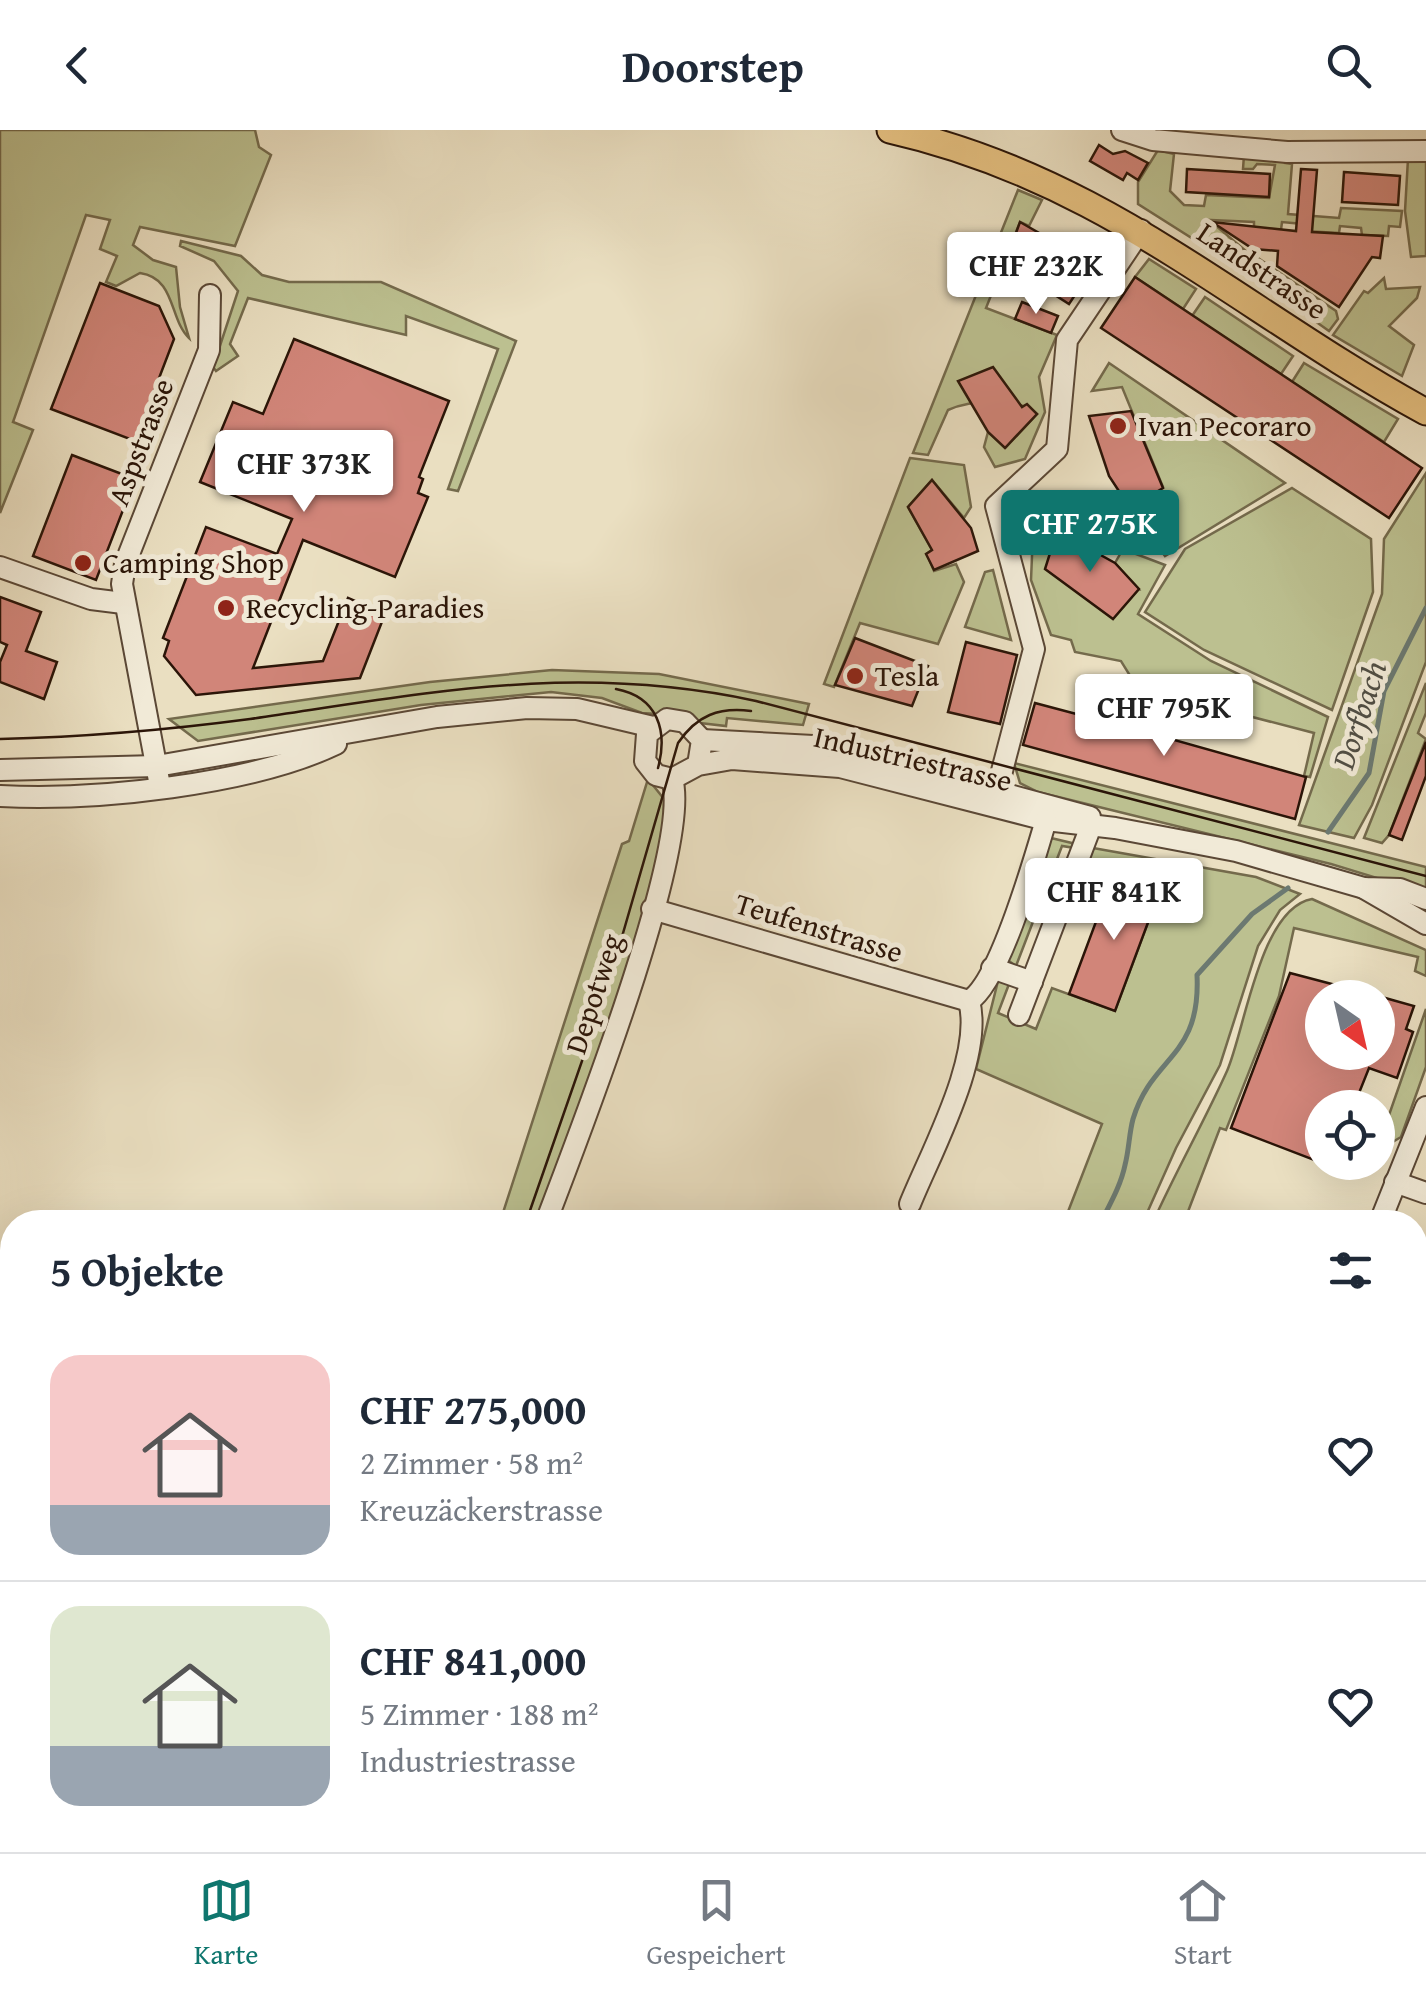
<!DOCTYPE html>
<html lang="de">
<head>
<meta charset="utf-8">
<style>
  :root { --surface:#fff; --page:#f2f2f3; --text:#1f2937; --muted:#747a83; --line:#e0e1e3; --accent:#0f766e }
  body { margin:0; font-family:"Gentium Book Plus",serif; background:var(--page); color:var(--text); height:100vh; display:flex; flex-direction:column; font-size:38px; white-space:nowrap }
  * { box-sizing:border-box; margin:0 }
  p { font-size:32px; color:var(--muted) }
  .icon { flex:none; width:55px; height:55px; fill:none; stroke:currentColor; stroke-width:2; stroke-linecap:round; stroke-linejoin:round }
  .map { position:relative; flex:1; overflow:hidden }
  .drawer { position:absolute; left:0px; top:1080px; width:1428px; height:642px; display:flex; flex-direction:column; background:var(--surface); border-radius:40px 40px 0 0; box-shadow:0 10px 40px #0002 }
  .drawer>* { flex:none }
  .needle { width:65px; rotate:146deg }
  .tools { position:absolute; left:1305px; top:850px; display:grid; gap:20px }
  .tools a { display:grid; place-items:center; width:90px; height:90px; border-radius:50%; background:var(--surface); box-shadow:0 10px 40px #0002; font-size:50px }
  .price { position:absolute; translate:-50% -85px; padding:0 22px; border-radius:10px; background:#fff; color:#222; font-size:32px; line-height:65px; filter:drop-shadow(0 2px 5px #0008) }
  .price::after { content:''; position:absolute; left:50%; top:60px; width:30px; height:22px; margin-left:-15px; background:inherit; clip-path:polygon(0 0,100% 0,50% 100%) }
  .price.current { background:var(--accent); color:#fff }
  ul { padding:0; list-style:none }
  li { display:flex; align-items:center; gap:30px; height:250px; padding:0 50px }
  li+li { border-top:2px solid var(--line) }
  li span { display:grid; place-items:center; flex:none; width:280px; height:200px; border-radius:30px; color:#555 }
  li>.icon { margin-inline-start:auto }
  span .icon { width:120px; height:120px; fill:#fffc; stroke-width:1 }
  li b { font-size:42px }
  h2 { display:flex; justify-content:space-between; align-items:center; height:120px; padding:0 50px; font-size:42px }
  header { display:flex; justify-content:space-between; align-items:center; height:130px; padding:0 50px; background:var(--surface); font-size:45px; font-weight:800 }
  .tabs { display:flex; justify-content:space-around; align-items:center; height:140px; border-top:2px solid var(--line); background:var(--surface); font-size:28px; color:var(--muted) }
  .tabs a { display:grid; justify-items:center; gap:5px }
  .tabs .current { color:var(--accent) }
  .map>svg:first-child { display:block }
</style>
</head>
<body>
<header><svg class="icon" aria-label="back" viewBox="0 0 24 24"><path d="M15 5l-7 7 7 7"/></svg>Doorstep<svg class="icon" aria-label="search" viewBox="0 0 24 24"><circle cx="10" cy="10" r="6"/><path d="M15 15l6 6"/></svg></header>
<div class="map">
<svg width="1426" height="1722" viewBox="0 0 1426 1722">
  <rect width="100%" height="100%" fill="#eadfc1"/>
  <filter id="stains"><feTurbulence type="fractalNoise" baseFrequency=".002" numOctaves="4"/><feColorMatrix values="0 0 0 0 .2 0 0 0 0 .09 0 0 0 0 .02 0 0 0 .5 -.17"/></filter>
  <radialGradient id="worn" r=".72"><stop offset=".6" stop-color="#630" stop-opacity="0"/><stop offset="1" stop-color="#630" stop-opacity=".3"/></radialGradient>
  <g fill="#bcc090" stroke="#746a4c" stroke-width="2.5">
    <path d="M0 0H255L259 17 271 25 235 116 140 97 133 115 153 130 176 137 180 177 189 208C169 189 176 148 140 143L116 156 106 152 117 126 100 119 110 90 86 85 13 292 33 300 0 383Z"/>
    <polygon points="1158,20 1174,24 1170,61 1184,75 1204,76 1206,65 1269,68 1275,35 1257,34 1253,39 1243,39 1244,25 1285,28 1285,33 1292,34 1288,84 1339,88 1341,78 1402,81 1400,97 1389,96 1388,106 1362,105 1361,98 1340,96 1339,103 1304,101 1303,94 1282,92 1281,100 1254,98 1254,92 1209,90 1247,122 1209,119 1138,74 1138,52"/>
    <polygon points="1426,27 1426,126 1411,127 1405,81 1408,29"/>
    <path d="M1018 60 1042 70 1029 96 1020 92 986 178 1057 205 1039 247 1045 282 1025 329 995 337 984 317 988 302 1006 317 1037 284C1019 267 971 270 948 280L928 325 913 323Z"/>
    <polygon points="181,111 241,126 262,145 289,152 381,152 516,211 458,361 448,359 498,219 406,186 406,205 248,168 230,214 238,226 216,241 213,237 238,161 214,131 180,116"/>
    <polygon points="1221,124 1255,126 1336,181 1338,189 1329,201"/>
    <polygon points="1149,129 1196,159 1183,179 1135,147"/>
    <polygon points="1384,148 1386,159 1420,157 1417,168 1389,196 1414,215 1402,246 1333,205 1364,161 1368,163"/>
    <polygon points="1205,167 1293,226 1281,244 1192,186"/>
    <polygon points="1109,233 1285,353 1165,426 1130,378 1163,357 1122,257 1092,261"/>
    <polygon points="1304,233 1398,289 1384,312 1292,252"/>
    <polygon points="910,328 964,335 971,377 964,388 932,350 908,377 932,420 927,424 934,441 956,434 964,452 938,514 860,493 834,557 824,554"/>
    <polygon points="1426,343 1426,532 1372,675 1354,708 1299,695 1382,464 1384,409"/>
    <polygon points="1292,358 1371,409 1373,462 1332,580 1204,520 1145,482 1185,419"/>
    <polygon points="1067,371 1103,413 1099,420 1057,399 1046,439 1138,459 1115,433 1123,419 1165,435 1138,484 1211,531 1328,587 1310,647 1304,646 1314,603 1137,557 1121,531 1075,522 1071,510 1051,505 1031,450 1034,379"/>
    <polygon points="993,440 1011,510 965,497 985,442"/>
    <polygon points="552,540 659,544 809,574 803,595 727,588 726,596 700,593 689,586 642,583 602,568 551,562 421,575 198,611 169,589 430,552"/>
    <polygon points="1426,553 1426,583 1418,603 1426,609 1389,705 1382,713 1364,708"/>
    <polygon points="1014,633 1426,737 1426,763 1331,734 1038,662 1020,653"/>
    <polygon points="648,649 664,669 664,697 651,756 610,893 539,1092 500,1092 622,714 629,711"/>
    <polygon points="1051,708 1076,714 1075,718 1062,716 1016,836 1006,829"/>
    <polygon points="1093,718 1256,747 1300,764 1280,780 1258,816 1220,935 1176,1018 1143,1092 1064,1092 1102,994 976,939 998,851 1009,854 998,883 1036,899 1052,858 1115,881 1159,763 1086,736"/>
    <path d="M1312 769 1426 820V846L1415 841 1418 827 1294 798 1279 866 1226 1000 1220 998 1184 1092H1153C1176 1041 1204 992 1227 941 1245 900 1260 778 1312 769Z"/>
    <polygon points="1426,879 1426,937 1401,1007 1389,1014 1382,1005"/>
  </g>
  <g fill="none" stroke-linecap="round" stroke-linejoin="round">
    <g stroke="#6c7971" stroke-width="5">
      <polyline points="1328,702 1369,643 1384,561 1426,478"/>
      <path d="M1101 1092C1110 1074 1121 1055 1125 1035 1129 1020 1129 1004 1133 989 1152 925 1201 929 1197 845L1252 784 1288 758"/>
      <polyline points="0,1361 12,1357"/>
    </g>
  </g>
  <g fill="#d18579" stroke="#2b1508" stroke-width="2.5">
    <polygon points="1099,15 1113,24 1125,21 1148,33 1138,50 1127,43 1123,50 1090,31"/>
    <polygon points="1187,39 1270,44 1269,67 1186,62"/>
    <polygon points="1301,39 1317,40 1312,102 1383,106 1380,128 1372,127 1339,177 1277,136 1278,121 1253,119 1212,92 1296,101"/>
    <polygon points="1344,42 1400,46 1398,75 1342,72"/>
    <polygon points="1020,92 1095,135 1069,174 1005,133"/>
    <polygon points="1135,147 1422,338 1389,388 1101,198"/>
    <polygon points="100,153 159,176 174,209 135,311 51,279"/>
    <polygon points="1022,172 1058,186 1051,203 1015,189"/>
    <polygon points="294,209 449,271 419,347 423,349 418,363 428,367 395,447 303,410 253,538 323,531 348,468 385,484 360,548 196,565 164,526 169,511 163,508 206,397 277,424 292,389 200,352 233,272 263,284"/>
    <polygon points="993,237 1022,277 1027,274 1037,284 1005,318 988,302 958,251"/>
    <polygon points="1131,281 1163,358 1130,378 1109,346 1089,286"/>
    <polygon points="72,325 135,349 96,450 33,426"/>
    <polygon points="932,350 971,398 978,421 934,440 926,424 932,420 908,377"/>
    <polygon points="1057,401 1115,433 1139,459 1113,489 1045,439"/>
    <polygon points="0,467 41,482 26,521 57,532 44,569 0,552 0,532 7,515 0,512"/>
    <polygon points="855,508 928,536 912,576 835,555"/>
    <polygon points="966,512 1017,525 1000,594 948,582"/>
    <polygon points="1035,573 1129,598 1133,583 1171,594 1167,608 1306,647 1295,689 1023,615"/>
    <polygon points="1426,612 1426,646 1402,710 1389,705"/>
    <polygon points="1113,746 1159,763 1115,881 1069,864"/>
    <polygon points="1290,843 1366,863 1366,868 1322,868 1322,922 1378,922 1378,866 1414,876 1406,899 1413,902 1397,948 1369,938 1353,978 1322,978 1322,1033 1231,998"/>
  </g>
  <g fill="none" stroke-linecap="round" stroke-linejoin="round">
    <g stroke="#5b4836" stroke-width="24">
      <g id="minor">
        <polyline points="1122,0 1153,10 1287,22 1426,21"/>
        <polyline points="0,437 91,469 123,473"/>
        <polyline points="702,610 832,617 1090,687"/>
        <polyline points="698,635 702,610 685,592 667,589 647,604 645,631 656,645 672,649 698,635 732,629 840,637 1046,690 1115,698 1236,721 1364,758 1400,759 1426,769"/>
        <polyline points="0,640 157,636 437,587 527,578 577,579 653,597"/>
        <polyline points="160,656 122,454 125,434 209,220 210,165"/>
        <polyline points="997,660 1034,519 996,376 1057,319 1067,210 1141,100"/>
        <path d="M0 666C95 671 250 655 336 614"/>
        <polyline points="1364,758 1426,794"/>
        <path d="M652 779 969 871C1000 852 1035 727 1046 690"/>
        <polyline points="992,838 1032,852"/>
        <polyline points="1019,885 1091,696"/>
        <polyline points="1395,1052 1426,1063"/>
        <path d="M910 1074C931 1022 984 926 969 871"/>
        <path d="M546 1092C575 1015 693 715 672 649"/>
        <polyline points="1380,1092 1426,977"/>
        <polyline points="1415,1387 1426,1390"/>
        <polyline points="0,1390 12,1391"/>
        <polyline points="1415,1476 1426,1480"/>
        <polyline points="1415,1577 1426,1564"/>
      </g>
    </g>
    <g stroke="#2b1508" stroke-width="29">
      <path id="major" d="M890 0C1107 49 1239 180 1426 282"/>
    </g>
    <use href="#minor" stroke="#f1ead7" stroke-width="20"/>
    <use href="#major" stroke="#e5c080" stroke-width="25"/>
    <g stroke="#2b1508" stroke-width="2.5">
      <path d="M616 559C658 567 668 601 658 638"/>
      <path d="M0 609C84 607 167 600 250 589 429 563 575 532 756 571L1426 746"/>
      <path d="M526 1092 606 862 678 613C697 585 719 577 751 581"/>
      <polyline points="0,1279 12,1280"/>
    </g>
    <g stroke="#2b1508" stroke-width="5" stroke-dasharray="18 18" stroke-linecap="butt">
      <polyline points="0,1373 12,1374"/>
      <polyline points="1415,1452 1426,1455"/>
    </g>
  </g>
  <g fill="#8f2418" stroke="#f1ead7" stroke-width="4">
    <circle cx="1118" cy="296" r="10"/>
    <circle cx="83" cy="433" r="10"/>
    <circle cx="226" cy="478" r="10"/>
    <circle cx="855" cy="546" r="10"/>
  </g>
  <g text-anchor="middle" stroke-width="10" stroke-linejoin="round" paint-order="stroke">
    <g font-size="30" fill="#2b1508" stroke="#f1ead7">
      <text transform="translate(1262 141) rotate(34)" y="10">Landstrasse</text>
      <text transform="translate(141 312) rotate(-69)" y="10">Aspstrasse</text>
      <text transform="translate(913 629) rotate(13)" y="10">Industriestrasse</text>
      <text transform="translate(819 798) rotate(17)" y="10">Teufenstrasse</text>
      <text transform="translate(594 864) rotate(-72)" y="10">Depotweg</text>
    </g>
    <g font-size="30" fill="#2b1508" stroke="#f1ead7" text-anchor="start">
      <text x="1138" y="306">Ivan Pecoraro</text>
      <text x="103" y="443">Camping Shop</text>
      <text x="246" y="488">Recycling-Paradies</text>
      <text x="875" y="556">Tesla</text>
    </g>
    <g font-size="32" font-style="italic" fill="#514f45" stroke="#f1ead7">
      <text transform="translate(1359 585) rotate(-72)" y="11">Dorfbach</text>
    </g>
  </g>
  <rect width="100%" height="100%" filter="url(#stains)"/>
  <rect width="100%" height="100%" fill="url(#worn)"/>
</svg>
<div class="tools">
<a><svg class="needle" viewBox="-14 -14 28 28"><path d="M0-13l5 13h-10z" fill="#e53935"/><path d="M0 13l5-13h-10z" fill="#747a83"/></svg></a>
<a><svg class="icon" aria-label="locate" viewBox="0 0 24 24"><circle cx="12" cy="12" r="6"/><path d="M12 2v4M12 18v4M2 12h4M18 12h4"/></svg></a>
</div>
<b class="price" style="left:1036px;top:187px">CHF 232K</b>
<b class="price" style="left:304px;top:385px">CHF 373K</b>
<b class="price current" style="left:1090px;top:445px">CHF 275K</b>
<b class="price" style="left:1164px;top:629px">CHF 795K</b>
<b class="price" style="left:1114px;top:813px">CHF 841K</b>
<section class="drawer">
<h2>5 Objekte<svg class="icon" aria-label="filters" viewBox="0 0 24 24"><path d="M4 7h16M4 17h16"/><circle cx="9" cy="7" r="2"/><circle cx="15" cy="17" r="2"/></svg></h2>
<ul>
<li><span style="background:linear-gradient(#f6c9c9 75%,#9aa5b1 0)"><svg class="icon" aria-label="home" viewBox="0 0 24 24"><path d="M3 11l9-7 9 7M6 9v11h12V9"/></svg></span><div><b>CHF 275,000</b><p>2 Zimmer · 58 m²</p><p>Kreuzäckerstrasse</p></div><svg class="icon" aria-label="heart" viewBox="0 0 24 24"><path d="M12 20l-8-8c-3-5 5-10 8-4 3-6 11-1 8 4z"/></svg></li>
<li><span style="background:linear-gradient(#dfe7d0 70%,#9aa5b1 0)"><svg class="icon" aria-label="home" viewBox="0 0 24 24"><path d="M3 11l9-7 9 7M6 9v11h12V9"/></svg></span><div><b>CHF 841,000</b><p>5 Zimmer · 188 m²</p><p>Industriestrasse</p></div><svg class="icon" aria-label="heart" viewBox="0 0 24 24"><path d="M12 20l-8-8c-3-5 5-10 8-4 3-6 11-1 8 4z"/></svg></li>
</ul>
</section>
</div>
<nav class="tabs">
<a class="current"><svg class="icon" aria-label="map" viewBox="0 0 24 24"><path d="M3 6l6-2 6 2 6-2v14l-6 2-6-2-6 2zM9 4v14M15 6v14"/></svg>Karte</a>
<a><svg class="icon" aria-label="saved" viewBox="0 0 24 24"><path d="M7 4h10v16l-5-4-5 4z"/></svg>Gespeichert</a>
<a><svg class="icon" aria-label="home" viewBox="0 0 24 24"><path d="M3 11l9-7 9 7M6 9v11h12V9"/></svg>Start</a>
</nav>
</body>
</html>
